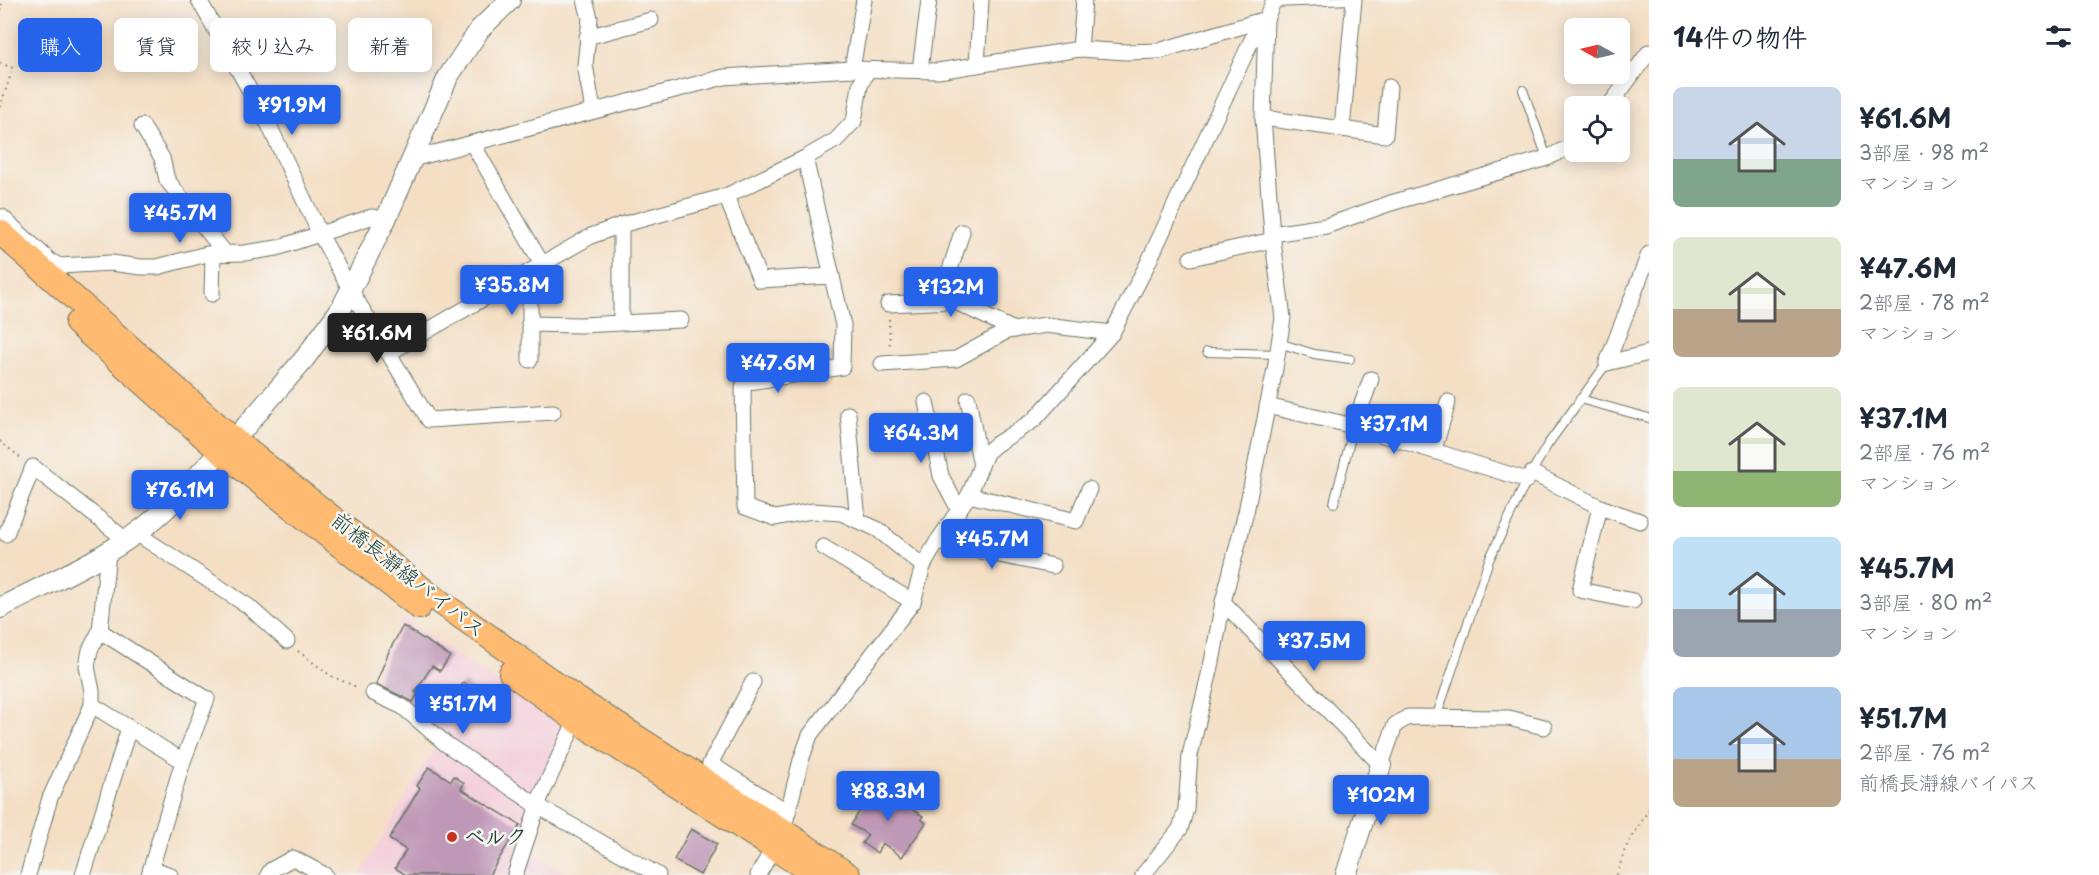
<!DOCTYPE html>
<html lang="ja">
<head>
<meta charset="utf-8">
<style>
  :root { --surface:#fff; --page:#f2f2f3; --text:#1f2937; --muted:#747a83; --accent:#2563eb }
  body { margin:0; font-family:"Playpen Sans","Klee One",sans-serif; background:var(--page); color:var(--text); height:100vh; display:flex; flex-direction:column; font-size:22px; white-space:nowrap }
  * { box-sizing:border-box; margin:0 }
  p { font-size:20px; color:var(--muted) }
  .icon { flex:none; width:33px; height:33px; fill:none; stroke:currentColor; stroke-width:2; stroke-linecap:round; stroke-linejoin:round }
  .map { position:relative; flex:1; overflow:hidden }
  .drawer { display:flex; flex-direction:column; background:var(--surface); width:450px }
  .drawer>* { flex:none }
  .hud { position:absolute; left:18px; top:18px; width:570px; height:54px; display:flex; gap:12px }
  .needle { width:39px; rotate:278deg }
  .fabs { position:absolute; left:1564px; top:18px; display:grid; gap:12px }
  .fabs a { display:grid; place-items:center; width:66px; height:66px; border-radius:9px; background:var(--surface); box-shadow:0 3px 15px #0003; font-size:30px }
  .price { position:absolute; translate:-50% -51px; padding:0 14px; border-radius:6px; background:var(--accent); color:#fff; font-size:20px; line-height:39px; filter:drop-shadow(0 2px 3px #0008) }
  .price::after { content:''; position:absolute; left:50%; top:36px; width:18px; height:14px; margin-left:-9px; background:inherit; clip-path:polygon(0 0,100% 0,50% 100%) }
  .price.active { background:#222; color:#fff }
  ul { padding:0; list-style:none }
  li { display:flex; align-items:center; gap:18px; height:150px; padding:0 24px }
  li span { display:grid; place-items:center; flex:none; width:168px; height:120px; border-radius:9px; color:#555 }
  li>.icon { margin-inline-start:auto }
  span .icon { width:72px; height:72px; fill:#fffc; stroke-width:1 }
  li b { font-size:26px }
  h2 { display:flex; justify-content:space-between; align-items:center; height:72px; padding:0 24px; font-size:26px }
  .tag { padding:0 21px; border-radius:9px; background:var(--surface); box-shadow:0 3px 15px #0003; font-size:21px; line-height:54px }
  .tag.active { background:var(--accent); color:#fff }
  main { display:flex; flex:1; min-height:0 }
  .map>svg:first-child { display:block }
</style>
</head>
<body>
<main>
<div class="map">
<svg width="1649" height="875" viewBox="0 0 1649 875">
  <rect width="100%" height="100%" fill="#f6f6f2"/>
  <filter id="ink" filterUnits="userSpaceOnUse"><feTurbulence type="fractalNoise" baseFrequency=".0167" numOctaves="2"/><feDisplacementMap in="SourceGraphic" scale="12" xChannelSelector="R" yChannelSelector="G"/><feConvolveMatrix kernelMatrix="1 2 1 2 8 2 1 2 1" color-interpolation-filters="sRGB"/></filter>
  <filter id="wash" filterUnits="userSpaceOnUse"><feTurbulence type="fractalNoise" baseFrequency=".008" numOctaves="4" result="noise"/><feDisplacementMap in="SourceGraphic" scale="24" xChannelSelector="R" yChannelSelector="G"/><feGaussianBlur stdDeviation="1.35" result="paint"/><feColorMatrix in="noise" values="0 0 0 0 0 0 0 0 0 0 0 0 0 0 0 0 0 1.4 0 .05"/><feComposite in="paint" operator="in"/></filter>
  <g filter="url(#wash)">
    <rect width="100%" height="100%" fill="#f4dfc5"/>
    <polygon fill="#f4cfdc" points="403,618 565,728 519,845 568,875 360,875 443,734 370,688 385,652"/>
    <g id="blocks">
      <g fill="#c098b7">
        <polygon points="403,626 450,656 440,671 432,666 415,692 418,693 413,702 376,684 389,651"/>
        <polygon points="464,682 478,694 482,703 481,712 464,724 469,711 452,699"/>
        <polygon points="429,767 451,781 454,776 464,783 461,789 520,825 489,875 406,875 395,868 406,850 389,839 420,788 417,786"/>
        <polygon points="877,783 910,804 908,807 923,816 921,819 926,823 902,857 882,843 877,853 862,843 868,835 851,825"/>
        <polygon points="691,829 717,844 700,875 674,860"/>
      </g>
    </g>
  </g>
  <g filter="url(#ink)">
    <use href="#blocks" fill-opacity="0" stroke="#6a7667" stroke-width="1.5"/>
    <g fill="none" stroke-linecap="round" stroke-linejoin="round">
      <g stroke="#6a7667" stroke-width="10">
        <g id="service">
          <polyline points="1273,3 1351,0"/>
          <polyline points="1523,90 1547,158"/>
          <polyline points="1279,343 1314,354 1350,359"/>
          <polyline points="1207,352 1277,354"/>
          <polyline points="1580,399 1649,418"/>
          <polyline points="1334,503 1354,426"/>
          <polyline points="1436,718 1489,560 1527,480 1548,444 1607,363"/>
        </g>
      </g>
      <g stroke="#6a7667" stroke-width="17">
        <g id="minor">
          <polyline points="199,0 268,123 320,234 351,291 429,420 553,412"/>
          <polyline points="585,0 590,18 585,65 593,110"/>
          <polyline points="587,37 651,20"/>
          <polyline points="1080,49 1084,0"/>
          <polyline points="977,65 981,0"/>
          <polyline points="852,69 864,0"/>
          <polyline points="920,70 929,0"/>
          <polyline points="1609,106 1649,52"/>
          <polyline points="1263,118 1385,135 1389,87"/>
          <polyline points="142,126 162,158 167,180 225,253"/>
          <polyline points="1342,128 1354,0"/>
          <polyline points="472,143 542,264"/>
          <polyline points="805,158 843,325 842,367 749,382 743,387 745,507 775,518 812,511 841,513 877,529 923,566"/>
          <polyline points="412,159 724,77 852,69 938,71 1080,49 1127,52 1159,51 1266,19"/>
          <polyline points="726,196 760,280 832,276"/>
          <polyline points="0,218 2,217 50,261 60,266 111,263 141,267 157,267 207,254 244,253 277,248 371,217 386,219"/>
          <polyline points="1272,234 1326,226 1391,203 1547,158 1575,144"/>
          <polyline points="1191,258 1273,240"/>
          <polyline points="212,294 213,253"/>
          <polyline points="954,301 949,273 962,232"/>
          <polyline points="888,304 954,301 1014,330"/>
          <polyline points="621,322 621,225"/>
          <polyline points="529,324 581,325 681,320"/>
          <polyline points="389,353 591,236 621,225 726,196 805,158 836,140 854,121 860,86 867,71"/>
          <polyline points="530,360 530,271"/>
          <polyline points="1607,363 1649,254"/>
          <polyline points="1607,363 1649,353"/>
          <polyline points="882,364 956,359 1007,331 1046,325 1112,333"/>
          <polyline points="968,399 981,466"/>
          <polyline points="926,402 941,476 959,510"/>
          <polyline points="1267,406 1354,426 1527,480"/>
          <polyline points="848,414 858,521"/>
          <polyline points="1354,426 1371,379"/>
          <polyline points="1434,449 1448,402"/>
          <polyline points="1532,473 1600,507 1640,521"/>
          <polyline points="969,495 1076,521 1089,489"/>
          <polyline points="1600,507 1580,590 1633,601"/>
          <polyline points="136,533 248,606 287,641"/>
          <polyline points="6,534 33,467 126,540"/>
          <polyline points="937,542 1053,566"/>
          <polyline points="823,547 913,602"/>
          <polyline points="1223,602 1381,765 1395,725 1408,717 1509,718 1544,727"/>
          <polyline points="100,631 207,699 183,761 149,875"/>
          <polyline points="753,682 710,764 788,812"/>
          <polyline points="373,693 403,707 446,744 538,806 658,875"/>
          <polyline points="92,705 183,761"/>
          <polyline points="151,868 170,875"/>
          <polyline points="28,875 50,798 92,705 92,691 87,666 90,650 100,631 108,553"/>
          <polyline points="83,875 129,728"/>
          <polyline points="268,875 271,870 293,858 325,875"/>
          <polyline points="515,875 541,796 576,720"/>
          <polyline points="758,875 783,831 801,760 810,735 913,602 923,566 937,542 969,495 986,453 995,445 1034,420 1112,333 1147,265 1254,35 1266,19 1274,0"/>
          <polyline points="1143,875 1180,829 1186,809 1190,755 1212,662 1223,602 1246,512 1275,369 1283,318 1272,234 1263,118 1266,19"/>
        </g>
      </g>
      <g stroke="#6a7667" stroke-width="22">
        <g id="tertiary">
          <path d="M0 608C54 580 113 556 159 515 186 492 206 463 234 440L305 358 342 307 386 219 448 77 480 29 510 0"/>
          <polyline points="1346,875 1381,765"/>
        </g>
      </g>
      <g stroke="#6a7667" stroke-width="26">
        <g id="primary">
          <polyline points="0,232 234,440 426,592 577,699 783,831 848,875"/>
          <polyline points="77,323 220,451 419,607"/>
          <polyline points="511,673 576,720 816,875"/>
        </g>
      </g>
      <g stroke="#6a7667" stroke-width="2" stroke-dasharray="1.5 4.5" stroke-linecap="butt">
        <polyline points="0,17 2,0"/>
        <polyline points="0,63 13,68 0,107"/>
        <polyline points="889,319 890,349"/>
        <polyline points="0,441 21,458"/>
        <polyline points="298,651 331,676 359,688"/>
        <polyline points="1617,875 1625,849 1649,809"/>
      </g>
      <use href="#service" stroke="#fff" stroke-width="8"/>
      <use href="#minor" stroke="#fff" stroke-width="15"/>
      <use href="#tertiary" stroke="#fff" stroke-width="20"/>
      <use href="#primary" stroke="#ffbb71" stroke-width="24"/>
    </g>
  </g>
  <circle fill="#c8321e" stroke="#f6f6f2" stroke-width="2" cx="452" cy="837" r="6"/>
  <g text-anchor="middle" stroke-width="5" stroke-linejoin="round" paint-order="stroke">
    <g font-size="21" fill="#1f3d34" stroke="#f6f6f2">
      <text transform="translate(408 575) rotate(38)" y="7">前橋長瀞線バイパス</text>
    </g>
    <g font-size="21" font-weight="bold" fill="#1f3d34" stroke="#f6f6f2" text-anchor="start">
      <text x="464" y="844">ベルク</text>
    </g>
  </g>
</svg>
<div class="fabs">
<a><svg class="needle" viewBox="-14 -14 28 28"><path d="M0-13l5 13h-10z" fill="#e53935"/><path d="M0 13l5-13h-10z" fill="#747a83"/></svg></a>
<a><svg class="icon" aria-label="locate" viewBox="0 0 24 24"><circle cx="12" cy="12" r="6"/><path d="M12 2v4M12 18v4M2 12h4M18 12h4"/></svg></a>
</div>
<b class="price" style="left:292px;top:136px">¥91.9M</b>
<b class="price" style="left:180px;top:244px">¥45.7M</b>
<b class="price" style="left:512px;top:316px">¥35.8M</b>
<b class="price" style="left:951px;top:318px">¥132M</b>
<b class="price active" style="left:377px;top:364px">¥61.6M</b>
<b class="price" style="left:778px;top:394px">¥47.6M</b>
<b class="price" style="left:1394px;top:455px">¥37.1M</b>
<b class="price" style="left:921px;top:464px">¥64.3M</b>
<b class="price" style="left:180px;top:521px">¥76.1M</b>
<b class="price" style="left:992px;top:570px">¥45.7M</b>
<b class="price" style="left:1314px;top:672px">¥37.5M</b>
<b class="price" style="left:463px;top:735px">¥51.7M</b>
<b class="price" style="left:888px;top:822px">¥88.3M</b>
<b class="price" style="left:1381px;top:826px">¥102M</b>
<div class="hud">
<a class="tag active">購入</a>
<a class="tag">賃貸</a>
<a class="tag">絞り込み</a>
<a class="tag">新着</a>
</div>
</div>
<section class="drawer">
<h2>14件の物件<svg class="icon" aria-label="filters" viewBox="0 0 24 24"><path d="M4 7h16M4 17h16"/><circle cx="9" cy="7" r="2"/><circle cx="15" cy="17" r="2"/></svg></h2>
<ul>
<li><span style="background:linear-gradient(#c9d6e8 60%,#7fa58c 0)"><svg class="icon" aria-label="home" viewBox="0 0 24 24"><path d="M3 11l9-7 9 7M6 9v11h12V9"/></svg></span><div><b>¥61.6M</b><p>3部屋 · 98 m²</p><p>マンション</p></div></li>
<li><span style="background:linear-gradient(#dfe7d0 60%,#b9a48a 0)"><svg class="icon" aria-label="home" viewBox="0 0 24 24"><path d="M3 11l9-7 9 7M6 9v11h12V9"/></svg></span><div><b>¥47.6M</b><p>2部屋 · 78 m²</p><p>マンション</p></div></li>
<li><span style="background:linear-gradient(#dfe7d0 70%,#8fb573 0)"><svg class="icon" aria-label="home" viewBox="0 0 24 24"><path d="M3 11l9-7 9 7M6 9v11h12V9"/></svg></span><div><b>¥37.1M</b><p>2部屋 · 76 m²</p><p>マンション</p></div></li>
<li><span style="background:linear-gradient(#bfe0f5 60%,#9aa5b1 0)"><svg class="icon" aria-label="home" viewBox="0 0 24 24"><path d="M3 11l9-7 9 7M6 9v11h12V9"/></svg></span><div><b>¥45.7M</b><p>3部屋 · 80 m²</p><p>マンション</p></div></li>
<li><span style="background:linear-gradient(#a9c7e8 60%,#b9a48a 0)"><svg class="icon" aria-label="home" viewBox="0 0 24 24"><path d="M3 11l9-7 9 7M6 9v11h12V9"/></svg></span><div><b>¥51.7M</b><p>2部屋 · 76 m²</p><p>前橋長瀞線バイパス</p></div></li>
</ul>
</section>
</main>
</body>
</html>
